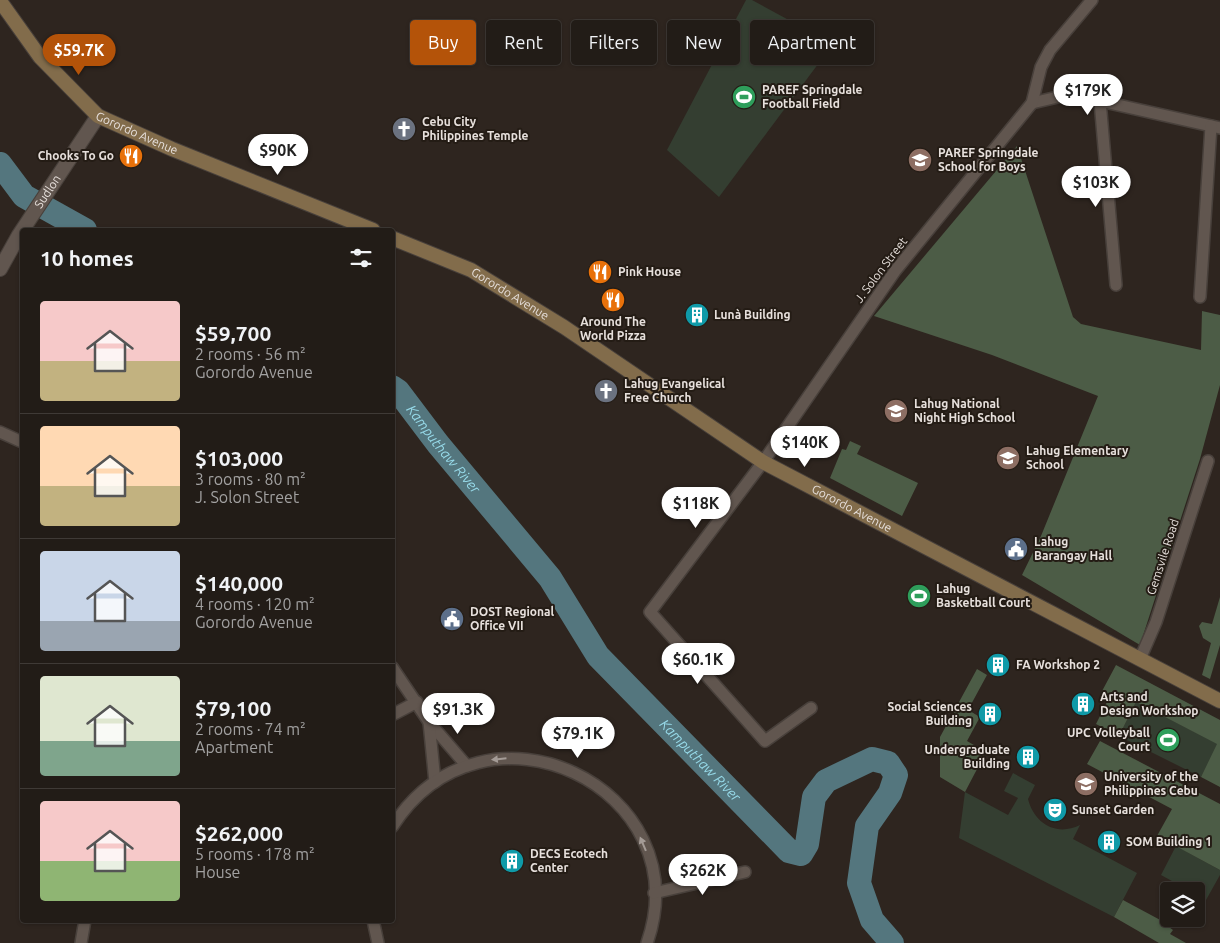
<!DOCTYPE html>
<html lang="en">
<head>
<meta charset="utf-8">
<style>
  :root { --surface:#221c17; --page:#2e2924; --text:#f1f3f6; --muted:#a2a1a1; --line:#3f3a36; --accent:#b45309 }
  body { margin:0; font-family:Ubuntu,sans-serif; background:var(--page); color:var(--text); height:100vh; display:flex; flex-direction:column; font-size:19px; white-space:nowrap }
  * { box-sizing:border-box; margin:0 }
  p { font-size:16px; color:var(--muted) }
  .icon { flex:none; width:28px; height:28px; fill:none; stroke:currentColor; stroke-width:2; stroke-linecap:round; stroke-linejoin:round }
  .map { position:relative; flex:1; overflow:hidden }
  .sheet { position:absolute; left:20px; top:228px; width:375px; height:695px; display:flex; flex-direction:column; background:var(--surface); border-radius:5px; box-shadow:0 1px 4px #0004,0 0 0 1px var(--line) }
  .sheet>* { flex:none }
  .guide { position:absolute; left:410px; top:20px; width:475px; height:45px; display:flex; gap:10px }
  .controls { position:absolute; left:1160px; top:882px; display:grid; gap:10px }
  .controls a { display:grid; place-items:center; width:45px; height:45px; border-radius:5px; background:var(--surface); box-shadow:0 1px 4px #0004,0 0 0 1px var(--line); font-size:25px }
  .price { position:absolute; translate:-50% -42px; padding:0 11px; border-radius:18px; background:#fff; color:#222; font-size:16px; line-height:32px; filter:drop-shadow(0 1px 2px #0008) }
  .price::after { content:''; position:absolute; left:50%; top:30px; width:15px; height:11px; margin-left:-8px; background:inherit; clip-path:polygon(0 0,100% 0,50% 100%) }
  .price.selected { background:var(--accent); color:#fff }
  ul { padding:0; list-style:none }
  li { display:flex; align-items:center; gap:15px; height:125px; padding:0 20px }
  li+li { border-top:1px solid var(--line) }
  li span { display:grid; place-items:center; flex:none; width:140px; height:100px; border-radius:5px; color:#555 }
  li>.icon { margin-inline-start:auto }
  span .icon { width:60px; height:60px; fill:#fffc; stroke-width:1 }
  li b { font-size:21px }
  h2 { display:flex; justify-content:space-between; align-items:center; height:60px; padding:0 20px; font-size:21px }
  .tag { padding:0 18px; border-radius:5px; background:var(--surface); box-shadow:0 1px 4px #0004,0 0 0 1px var(--line); font-size:18px; line-height:45px }
  .tag.selected { background:var(--accent); color:#fff }
  .map>svg:first-child { display:block }
</style>
</head>
<body>
<div class="map">
<svg width="1220" height="943" viewBox="0 0 1220 943">
  <rect width="100%" height="100%" fill="#2e251f"/>
  <g fill="#343e31">
    <polygon points="746,0 752,0 833,44 719,197 667,150"/>
    <polygon points="916,584 928,588 921,608 910,605"/>
    <polygon points="1136,702 1218,744 1201,777 1119,736"/>
    <path d="M1013 773 1035 785 1028 799C1034 823 1056 837 1080 825L1073 839 1137 873 1114 917 959 838 965 792 1008 815 1018 798 1004 791Z"/>
    <polygon points="1176,846 1220,870 1220,875 1206,900 1196,894 1196,891 1190,891 1161,875"/>
  </g>
  <g fill="#4c5c46">
    <polygon points="1017,146 1073,317 1081,324 1201,350 1202,311 1220,315 1220,385 1200,459 1140,645 1022,575 1041,536 1098,396 992,355 874,316"/>
    <polygon points="850,441 861,446 857,454 918,483 902,516 830,478 842,449 846,450"/>
    <polygon points="1220,597 1220,645 1210,679 1202,675 1211,643 1203,638 1199,626 1202,622 1212,624"/>
    <polygon points="1116,665 1220,720 1220,787 1201,777 1217,744 1136,702 1119,736 1096,724 1109,698 1101,693"/>
    <polygon points="977,669 987,675 968,710 980,717 967,741 986,752 965,792 940,777 940,737"/>
    <polygon points="1100,741 1220,804 1220,870 1157,836 1172,809 1087,764"/>
    <polygon points="1123,900 1164,922 1169,914 1169,919 1166,925 1173,930 1170,934 1186,943 1159,943 1114,917"/>
  </g>
  <g fill="none" stroke-linecap="round" stroke-linejoin="round">
    <g stroke="#54767e" stroke-width="24">
      <polyline points="0,164 24,196 85,230"/>
      <path id="s1" d="M392 387 398 391 438 444 550 578 598 656 789 851 801 854 807 844 814 797 826 781 872 759 888 763 896 775 890 793 867 826 859 883 872 920 892 943"/>
    </g>
    <g stroke="#48403b" stroke-width="14">
      <g id="minor">
        <polyline points="1100,101 1116,285"/>
        <polyline points="1032,103 1062,96 1100,101 1220,128"/>
        <polyline points="1200,297 1211,126"/>
        <polyline points="0,432 22,442"/>
        <polyline points="1140,659 1156,622 1208,461"/>
        <polyline points="392,667 429,722 467,766"/>
        <polyline points="811,708 765,741 650,612 763,462 895,271 1032,103 1041,67 1050,50 1092,0"/>
        <polyline points="392,715 417,702"/>
        <polyline points="429,722 435,782"/>
        <path d="M392 827C484 683 701 788 647 943"/>
        <polyline points="654,893 745,872"/>
        <polyline points="373,920 378,943"/>
        <polyline points="81,943 85,920"/>
      </g>
    </g>
    <g stroke="#48403b" stroke-width="16">
      <g id="tertiary">
        <path id="s2" d="M0 269 19 235 98 116"/>
      </g>
    </g>
    <g stroke="#48403b" stroke-width="16">
      <g id="secondary">
        <path id="s3" d="M0 1 40 57 98 116 172 149 373 230"/>
        <path id="s4" d="M392 238 471 270 564 327 763 462 1220 701"/>
      </g>
    </g>
    <use href="#minor" stroke="#61564f" stroke-width="11"/>
    <use href="#tertiary" stroke="#61564f" stroke-width="14"/>
    <use href="#secondary" stroke="#826c4b" stroke-width="14"/>
  </g>
  <defs><path id="oneway-solid" d="M-6-.8H1V-3.2L6.5 0L1 3.2V.8H-6Z" transform="scale(1.25)"/></defs>
  <g fill="#a49b96">
    <use href="#oneway-solid" transform="translate(499 759) rotate(174)"/>
    <use href="#oneway-solid" transform="translate(643 844) rotate(-113)"/>
  </g>
  <defs>
    <g id="stadium-disc" transform="scale(1.25)"><circle r="9.5" fill="#2e9e5b" stroke="#241c15"/><path d="M0-5a6.5 5 0 1 0 0 10a6.5 5 0 1 0 0-10ZM-3.5-1.8h7v3.6h-7Z" fill="#fff"/></g>
    <g id="church-disc" transform="scale(1.25)"><circle r="9.5" fill="#6b7280" stroke="#241c15"/><path d="M-1.2-6h2.4v3.5h3.3v2.4h-3.3V6h-2.4V-.1h-3.3v-2.4h3.3Z" fill="#fff"/></g>
    <g id="restaurant-disc" transform="scale(1.25)"><circle r="9.5" fill="#e8710a" stroke="#241c15"/><path d="M-5-6h1v4h1v-4h1v4h1v-4h1v5L-1.5 .5V6h-2V.5L-5-1ZM5-6V6H3V1.5H1.5Q1.5-4 5-6Z" fill="#fff"/></g>
    <g id="school-disc" transform="scale(1.25)"><circle r="9.5" fill="#8d6e63" stroke="#241c15"/><path d="M0-5L7-2L0 1L-7-2ZM-4 1L0 2.5L4 1V4Q0 6-4 4Z" fill="#fff"/></g>
    <g id="building-disc" transform="scale(1.25)"><circle r="9.5" fill="#0f9aa8" stroke="#241c15"/><path d="M-4-6H4V6H1V3H-1V6H-4ZM-2.5-4.3h1.7v1.8h-1.7ZM.8-4.3h1.7v1.8H.8ZM-2.5-1h1.7V.8h-1.7ZM.8-1h1.7V.8H.8Z" fill="#fff"/></g>
    <g id="civic-disc" transform="scale(1.25)"><circle r="9.5" fill="#5c6f8a" stroke="#241c15"/><path d="M-.6-6.5H3V-4.5H.6V-3L4-1V1h2V6H-6V1h2V-1L-.6-3ZM-1.2 2.5V6h2.4V2.5Z" fill="#fff"/></g>
    <g id="university-disc" transform="scale(1.25)"><circle r="9.5" fill="#8d6e63" stroke="#241c15"/><path d="M0-5L7-2L0 1L-7-2ZM-4 1L0 2.5L4 1V4Q0 6-4 4Z" fill="#fff"/></g>
    <g id="theatre-disc" transform="scale(1.25)"><circle r="9.5" fill="#0f9aa8" stroke="#241c15"/><path d="M-5-5.5Q0-4 5-5.5V0Q5 5 0 6Q-5 5-5 0ZM-3.3-2.5H-1v1.5H-3.3ZM1-2.5H3.3v1.5H1ZM-2.8 1Q0 5.5 2.8 1Z" fill="#fff"/></g>
  </defs>
  <g fill-rule="evenodd">
    <use href="#stadium-disc" x="744" y="97"/>
    <use href="#church-disc" x="404" y="129"/>
    <use href="#restaurant-disc" x="131" y="156"/>
    <use href="#school-disc" x="920" y="160"/>
    <use href="#restaurant-disc" x="600" y="272"/>
    <use href="#restaurant-disc" x="613" y="300"/>
    <use href="#building-disc" x="697" y="315"/>
    <use href="#church-disc" x="606" y="391"/>
    <use href="#school-disc" x="896" y="411"/>
    <use href="#school-disc" x="1008" y="458"/>
    <use href="#civic-disc" x="1016" y="549"/>
    <use href="#stadium-disc" x="919" y="596"/>
    <use href="#civic-disc" x="452" y="619"/>
    <use href="#building-disc" x="998" y="665"/>
    <use href="#building-disc" x="1083" y="704"/>
    <use href="#building-disc" x="990" y="714"/>
    <use href="#stadium-disc" x="1168" y="740"/>
    <use href="#building-disc" x="1028" y="757"/>
    <use href="#university-disc" x="1086" y="784"/>
    <use href="#theatre-disc" x="1055" y="810"/>
    <use href="#building-disc" x="1109" y="842"/>
    <use href="#building-disc" x="512" y="861"/>
  </g>
  <g text-anchor="middle" stroke-width="4" stroke-linejoin="round" paint-order="stroke">
    <g font-size="12" font-weight="bold" fill="#e7e0dc" stroke="#241c15" text-anchor="start">
      <text x="762" y="94">PAREF Springdale<tspan x="762" dy="14">Football Field</tspan></text>
      <text x="422" y="126">Cebu City<tspan x="422" dy="14">Philippines Temple</tspan></text>
      <text x="938" y="157">PAREF Springdale<tspan x="938" dy="14">School for Boys</tspan></text>
      <text x="114" y="160" text-anchor="end">Chooks To Go</text>
      <text x="618" y="276">Pink House</text>
      <text x="714" y="319">Lunà Building</text>
      <text x="613" y="326" text-anchor="middle">Around The<tspan x="613" dy="14">World Pizza</tspan></text>
      <text x="624" y="388">Lahug Evangelical<tspan x="624" dy="14">Free Church</tspan></text>
      <text x="914" y="408">Lahug National<tspan x="914" dy="14">Night High School</tspan></text>
      <text x="1026" y="455">Lahug Elementary<tspan x="1026" dy="14">School</tspan></text>
      <text x="1034" y="546">Lahug<tspan x="1034" dy="14">Barangay Hall</tspan></text>
      <text x="936" y="593">Lahug<tspan x="936" dy="14">Basketball Court</tspan></text>
      <text x="470" y="616">DOST Regional<tspan x="470" dy="14">Office VII</tspan></text>
      <text x="1016" y="669">FA Workshop 2</text>
      <text x="1100" y="701">Arts and<tspan x="1100" dy="14">Design Workshop</tspan></text>
      <text x="972" y="711" text-anchor="end">Social Sciences<tspan x="972" dy="14">Building</tspan></text>
      <text x="1150" y="737" text-anchor="end">UPC Volleyball<tspan x="1150" dy="14">Court</tspan></text>
      <text x="1010" y="754" text-anchor="end">Undergraduate<tspan x="1010" dy="14">Building</tspan></text>
      <text x="1104" y="781">University of the<tspan x="1104" dy="14">Philippines Cebu</tspan></text>
      <text x="1072" y="814">Sunset Garden</text>
      <text x="1126" y="846">SOM Building 1</text>
      <text x="530" y="858">DECS Ecotech<tspan x="530" dy="14">Center</tspan></text>
    </g>
    <g font-size="12" fill="#e7e0dc" stroke="#241c15">
      <text dy="4" stroke="none"><textPath href="#s3" startOffset="194">Gorordo Avenue</textPath></text>
      <text dy="4" stroke="none"><textPath href="#s2" startOffset="91">Sudlon</textPath></text>
      <text transform="translate(881 270) rotate(-53)" y="4">J. Solon Street</text>
      <text dy="4" stroke="none"><textPath href="#s4" startOffset="131">Gorordo Avenue</textPath></text>
      <text dy="4" stroke="none"><textPath href="#s4" startOffset="535">Gorordo Avenue</textPath></text>
      <text transform="translate(1163 557) rotate(-72)" y="4">Gemsvile Road</text>
    </g>
    <g font-size="14" font-style="italic" fill="#96d9e8" stroke="#241c15">
      <text dy="5" stroke="none"><textPath href="#s1" startOffset="81">Kamputhaw River</textPath></text>
      <text dy="5" stroke="none"><textPath href="#s1" startOffset="486">Kamputhaw River</textPath></text>
    </g>
  </g>
</svg>
<div class="controls">
<a><svg class="icon" aria-label="layers" viewBox="0 0 24 24"><path d="M12 4l9 5-9 5-9-5zM3 14l9 5 9-5"/></svg></a>
</div>
<b class="price selected" style="left:79px;top:76px">$59.7K</b>
<b class="price" style="left:1088px;top:116px">$179K</b>
<b class="price" style="left:278px;top:176px">$90K</b>
<b class="price" style="left:1096px;top:208px">$103K</b>
<b class="price" style="left:805px;top:468px">$140K</b>
<b class="price" style="left:696px;top:529px">$118K</b>
<b class="price" style="left:698px;top:685px">$60.1K</b>
<b class="price" style="left:458px;top:735px">$91.3K</b>
<b class="price" style="left:578px;top:759px">$79.1K</b>
<b class="price" style="left:703px;top:896px">$262K</b>
<div class="guide">
<a class="tag selected">Buy</a>
<a class="tag">Rent</a>
<a class="tag">Filters</a>
<a class="tag">New</a>
<a class="tag">Apartment</a>
</div>
<section class="sheet">
<h2>10 homes<svg class="icon" aria-label="filters" viewBox="0 0 24 24"><path d="M4 7h16M4 17h16"/><circle cx="9" cy="7" r="2"/><circle cx="15" cy="17" r="2"/></svg></h2>
<ul>
<li><span style="background:linear-gradient(#f6c9c9 60%,#c2b280 0)"><svg class="icon" aria-label="home" viewBox="0 0 24 24"><path d="M3 11l9-7 9 7M6 9v11h12V9"/></svg></span><div><b>$59,700</b><p>2 rooms · 56 m²</p><p>Gorordo Avenue</p></div></li>
<li><span style="background:linear-gradient(#ffd9b3 60%,#c2b280 0)"><svg class="icon" aria-label="home" viewBox="0 0 24 24"><path d="M3 11l9-7 9 7M6 9v11h12V9"/></svg></span><div><b>$103,000</b><p>3 rooms · 80 m²</p><p>J. Solon Street</p></div></li>
<li><span style="background:linear-gradient(#c9d6e8 70%,#9aa5b1 0)"><svg class="icon" aria-label="home" viewBox="0 0 24 24"><path d="M3 11l9-7 9 7M6 9v11h12V9"/></svg></span><div><b>$140,000</b><p>4 rooms · 120 m²</p><p>Gorordo Avenue</p></div></li>
<li><span style="background:linear-gradient(#dfe7d0 65%,#7fa58c 0)"><svg class="icon" aria-label="home" viewBox="0 0 24 24"><path d="M3 11l9-7 9 7M6 9v11h12V9"/></svg></span><div><b>$79,100</b><p>2 rooms · 74 m²</p><p>Apartment</p></div></li>
<li><span style="background:linear-gradient(#f6c9c9 60%,#8fb573 0)"><svg class="icon" aria-label="home" viewBox="0 0 24 24"><path d="M3 11l9-7 9 7M6 9v11h12V9"/></svg></span><div><b>$262,000</b><p>5 rooms · 178 m²</p><p>House</p></div></li>
</ul>
</section>
</div>
</body>
</html>
